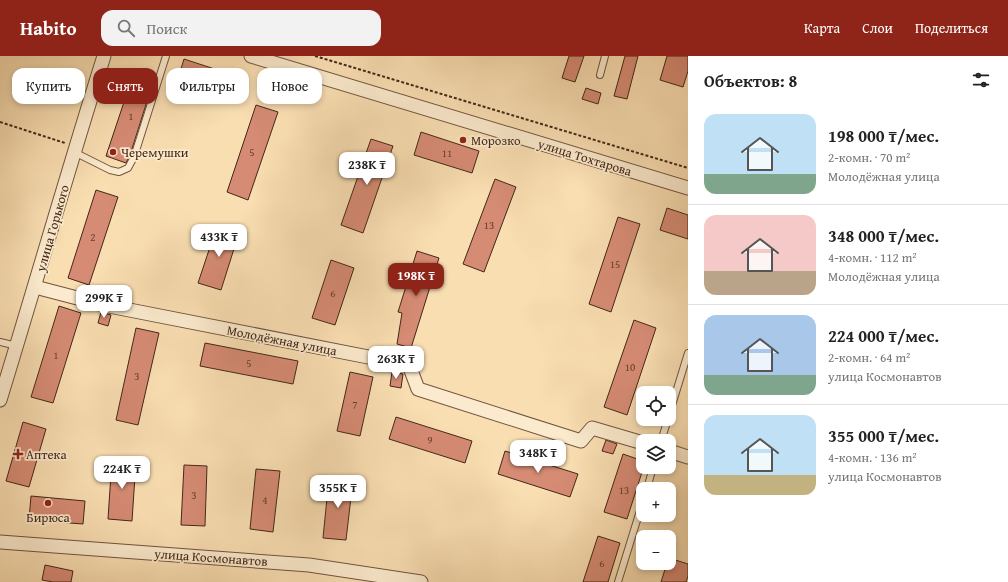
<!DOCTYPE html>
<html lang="ru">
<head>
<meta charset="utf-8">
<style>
  :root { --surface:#fff; --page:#f2f2f2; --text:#222; --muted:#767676; --line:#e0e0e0; --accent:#8f2418 }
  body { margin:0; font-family:"Gentium Book Plus",serif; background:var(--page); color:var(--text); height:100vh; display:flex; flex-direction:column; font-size:15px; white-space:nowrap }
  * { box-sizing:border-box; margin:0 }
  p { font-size:13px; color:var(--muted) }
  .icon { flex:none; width:22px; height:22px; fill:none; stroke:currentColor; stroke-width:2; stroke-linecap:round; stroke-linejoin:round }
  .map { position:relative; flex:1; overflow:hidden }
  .panel { display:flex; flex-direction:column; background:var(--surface); width:320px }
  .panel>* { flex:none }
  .banner { position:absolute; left:12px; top:12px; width:380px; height:36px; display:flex; gap:8px }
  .controls { position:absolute; left:636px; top:330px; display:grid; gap:8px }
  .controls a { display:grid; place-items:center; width:40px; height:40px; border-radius:8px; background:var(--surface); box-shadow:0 2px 6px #0003; font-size:20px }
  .price { position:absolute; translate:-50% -34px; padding:0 9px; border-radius:8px; background:#fff; color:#222; font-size:13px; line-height:26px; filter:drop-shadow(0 1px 2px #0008) }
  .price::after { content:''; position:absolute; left:50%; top:24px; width:12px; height:9px; margin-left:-6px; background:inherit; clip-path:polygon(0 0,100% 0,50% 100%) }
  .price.on { background:var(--accent); color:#fff }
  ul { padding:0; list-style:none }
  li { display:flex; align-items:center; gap:12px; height:100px; padding:0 16px }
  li+li { border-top:1px solid var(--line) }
  li span { display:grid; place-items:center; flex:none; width:112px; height:80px; border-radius:12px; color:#555 }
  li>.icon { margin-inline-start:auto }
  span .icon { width:48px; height:48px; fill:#fffc; stroke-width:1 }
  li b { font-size:17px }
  h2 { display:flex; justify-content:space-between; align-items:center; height:48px; padding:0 16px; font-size:17px }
  .pill { padding:0 14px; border-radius:12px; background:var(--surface); box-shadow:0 2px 6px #0003; font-size:14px; line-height:36px }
  .pill.on { background:var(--accent); color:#fff }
  header { display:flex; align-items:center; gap:24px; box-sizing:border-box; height:56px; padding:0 20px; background:var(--accent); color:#fff }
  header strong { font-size:19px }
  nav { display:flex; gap:22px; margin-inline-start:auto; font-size:14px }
  .search { width:280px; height:36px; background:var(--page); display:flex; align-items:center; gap:10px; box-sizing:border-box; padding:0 14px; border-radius:12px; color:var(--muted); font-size:15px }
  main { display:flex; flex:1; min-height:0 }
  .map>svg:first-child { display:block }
</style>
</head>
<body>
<header>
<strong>Habito</strong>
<div class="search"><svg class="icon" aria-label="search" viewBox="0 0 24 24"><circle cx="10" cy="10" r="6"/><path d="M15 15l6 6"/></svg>Поиск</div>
<nav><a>Карта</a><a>Слои</a><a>Поделиться</a></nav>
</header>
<main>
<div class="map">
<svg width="688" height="526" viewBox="0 0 688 526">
  <rect width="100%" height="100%" fill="#f9deb2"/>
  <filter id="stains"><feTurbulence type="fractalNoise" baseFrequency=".005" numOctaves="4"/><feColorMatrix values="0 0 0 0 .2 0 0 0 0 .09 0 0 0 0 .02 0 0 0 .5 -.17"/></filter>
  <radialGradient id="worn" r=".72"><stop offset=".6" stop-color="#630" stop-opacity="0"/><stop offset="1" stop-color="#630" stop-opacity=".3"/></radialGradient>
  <g fill="#d68b74" stroke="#432719">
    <polygon points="569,0 584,0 575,26 562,22"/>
    <polygon points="625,0 638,0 627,43 614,40"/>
    <polygon points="667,0 688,0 688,15 683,31 660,24"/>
    <polygon points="184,3 242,22 235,44 177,26"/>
    <polygon points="135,13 155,20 130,99 126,107 106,100"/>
    <polygon points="586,32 601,37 598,48 582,43"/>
    <polygon points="256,49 278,56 248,144 227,136"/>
    <polygon points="421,76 479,95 472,117 414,99"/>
    <polygon points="371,83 393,90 363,177 341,169"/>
    <polygon points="495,123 516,131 484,216 463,208"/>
    <polygon points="96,134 118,141 89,229 68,222"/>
    <polygon points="667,152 688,159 688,183 660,174"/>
    <polygon points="618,161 640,168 611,256 589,248"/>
    <polygon points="217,170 239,177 221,234 198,227"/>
    <polygon points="417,195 439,202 411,292 397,288 402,257 398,256"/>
    <polygon points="331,204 354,212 335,269 312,262"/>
    <polygon points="59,250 81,257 53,347 31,341"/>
    <polygon points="101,256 111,259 108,270 98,267"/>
    <polygon points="634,264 656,272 627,359 604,351"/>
    <polygon points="136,272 159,277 138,369 116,364"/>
    <polygon points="205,287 298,305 293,328 200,310"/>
    <polygon points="350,316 373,321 360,380 337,375"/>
    <polygon points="392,316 403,318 401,332 390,330"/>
    <polygon points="396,361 472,385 465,407 389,383"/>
    <polygon points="23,366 46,373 29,431 6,425"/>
    <polygon points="606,384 617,388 613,398 602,395"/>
    <polygon points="505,395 578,418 570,441 498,418"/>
    <polygon points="623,398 643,405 643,413 627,463 604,456"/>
    <polygon points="112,403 136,405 132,465 108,463"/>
    <polygon points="184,409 207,410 205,470 181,469"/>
    <polygon points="256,413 280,415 273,476 250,473"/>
    <polygon points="329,422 353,424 346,484 323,482"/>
    <polygon points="31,440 85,445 83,468 29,464"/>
    <polygon points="598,480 620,487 608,526 583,526"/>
    <polygon points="669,502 688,508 688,520 686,526 661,526 667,507 669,507"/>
    <polygon points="45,509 73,515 71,526 53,526 42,524"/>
  </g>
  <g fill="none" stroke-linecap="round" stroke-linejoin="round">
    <g stroke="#70553f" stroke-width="8">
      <g id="service">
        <polyline points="600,19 605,0"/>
        <polyline points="74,96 110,114 119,116 128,112 134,101 166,0"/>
        <polyline points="0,286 17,290"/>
        <polyline points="669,359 688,297"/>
        <polyline points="661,385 668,363"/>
        <polyline points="647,433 653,411"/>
        <polyline points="618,526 643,445"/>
      </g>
    </g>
    <g stroke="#70553f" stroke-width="15">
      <g id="minor">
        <polyline points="251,0 688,132"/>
        <polyline points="35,231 104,249 409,309 418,333 581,385 592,372 643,387"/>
        <path d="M0 344C35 230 68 114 104 0"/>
        <polyline points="669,395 688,401"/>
        <polyline points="0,486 309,509 421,526"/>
      </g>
    </g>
    <g stroke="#432719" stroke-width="2" stroke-dasharray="3 2" stroke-linecap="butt">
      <polyline points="315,0 688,112"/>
      <polyline points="0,66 65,87"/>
    </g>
    <use href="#service" stroke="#fbeacd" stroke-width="6"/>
    <use href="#minor" stroke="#fbeacd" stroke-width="13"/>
  </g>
  <g fill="#8f2418" stroke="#fbeacd" stroke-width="1.5">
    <circle cx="463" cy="84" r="4"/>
    <circle cx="113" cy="96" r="4"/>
    <path d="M16 392h4v4h4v4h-4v4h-4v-4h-4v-4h4z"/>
    <circle cx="48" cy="447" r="4"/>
  </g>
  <g text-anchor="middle" stroke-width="3.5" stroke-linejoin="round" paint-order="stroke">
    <g font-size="11" fill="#684030">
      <text x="131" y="64">1</text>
      <text x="252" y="100">5</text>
      <text x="447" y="101">11</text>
      <text x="489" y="173">13</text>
      <text x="93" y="185">2</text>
      <text x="615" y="212">15</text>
      <text x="333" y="241">6</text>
      <text x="56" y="303">1</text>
      <text x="249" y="311">5</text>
      <text x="630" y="315">10</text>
      <text x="137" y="324">3</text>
      <text x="355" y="352">7</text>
      <text x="430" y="388">9</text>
      <text x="624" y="438">13</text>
      <text x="194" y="443">3</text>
      <text x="265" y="448">4</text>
      <text x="602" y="511">6</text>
    </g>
    <g font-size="13" fill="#432719" stroke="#fbeacd" text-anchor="start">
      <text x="471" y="89">Морозко</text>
      <text x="121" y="101">Черемушки</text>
      <text x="26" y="403">Аптека</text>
      <text x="48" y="466" text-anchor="middle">Бирюса</text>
    </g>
    <g font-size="13" fill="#432719" stroke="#fbeacd">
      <text transform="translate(585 101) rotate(17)" y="5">улица Тохтарова</text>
      <text transform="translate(52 172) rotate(-74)" y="5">улица Горького</text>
      <text transform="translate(282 284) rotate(11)" y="5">Молодёжная улица</text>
      <text transform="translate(211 501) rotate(4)" y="5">улица Космонавтов</text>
    </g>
  </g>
  <rect width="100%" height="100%" filter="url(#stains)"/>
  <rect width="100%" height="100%" fill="url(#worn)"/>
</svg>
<div class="controls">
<a><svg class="icon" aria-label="locate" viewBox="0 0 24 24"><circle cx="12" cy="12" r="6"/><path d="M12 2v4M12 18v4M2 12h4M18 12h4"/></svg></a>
<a><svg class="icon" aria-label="layers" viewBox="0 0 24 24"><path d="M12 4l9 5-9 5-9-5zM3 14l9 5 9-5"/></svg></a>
<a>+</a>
<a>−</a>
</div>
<b class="price" style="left:367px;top:130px">238K ₸</b>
<b class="price" style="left:219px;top:202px">433K ₸</b>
<b class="price on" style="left:416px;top:241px">198K ₸</b>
<b class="price" style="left:104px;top:263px">299K ₸</b>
<b class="price" style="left:396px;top:324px">263K ₸</b>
<b class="price" style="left:538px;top:418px">348K ₸</b>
<b class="price" style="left:122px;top:434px">224K ₸</b>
<b class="price" style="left:338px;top:453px">355K ₸</b>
<div class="banner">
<a class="pill">Купить</a>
<a class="pill on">Снять</a>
<a class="pill">Фильтры</a>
<a class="pill">Новое</a>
</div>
</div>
<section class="panel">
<h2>Объектов: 8<svg class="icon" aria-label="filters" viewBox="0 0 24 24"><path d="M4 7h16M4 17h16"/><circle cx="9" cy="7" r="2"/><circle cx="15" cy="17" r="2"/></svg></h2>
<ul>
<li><span style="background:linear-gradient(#bfe0f5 75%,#7fa58c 0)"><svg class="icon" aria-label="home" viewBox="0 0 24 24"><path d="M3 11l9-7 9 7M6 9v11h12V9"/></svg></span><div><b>198 000 ₸/мес.</b><p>2-комн. · 70 m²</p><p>Молодёжная улица</p></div></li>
<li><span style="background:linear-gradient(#f6c9c9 70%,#b9a48a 0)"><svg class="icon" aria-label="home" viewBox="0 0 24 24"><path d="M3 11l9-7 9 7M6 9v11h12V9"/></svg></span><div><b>348 000 ₸/мес.</b><p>4-комн. · 112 m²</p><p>Молодёжная улица</p></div></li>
<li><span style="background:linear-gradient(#a9c7e8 75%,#7fa58c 0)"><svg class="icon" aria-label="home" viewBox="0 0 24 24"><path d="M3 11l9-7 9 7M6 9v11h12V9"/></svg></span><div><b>224 000 ₸/мес.</b><p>2-комн. · 64 m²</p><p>улица Космонавтов</p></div></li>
<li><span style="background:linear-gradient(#bfe0f5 75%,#c2b280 0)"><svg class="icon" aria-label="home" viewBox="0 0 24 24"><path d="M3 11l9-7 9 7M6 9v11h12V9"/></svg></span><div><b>355 000 ₸/мес.</b><p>4-комн. · 136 m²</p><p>улица Космонавтов</p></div></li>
</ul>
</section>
</main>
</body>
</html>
